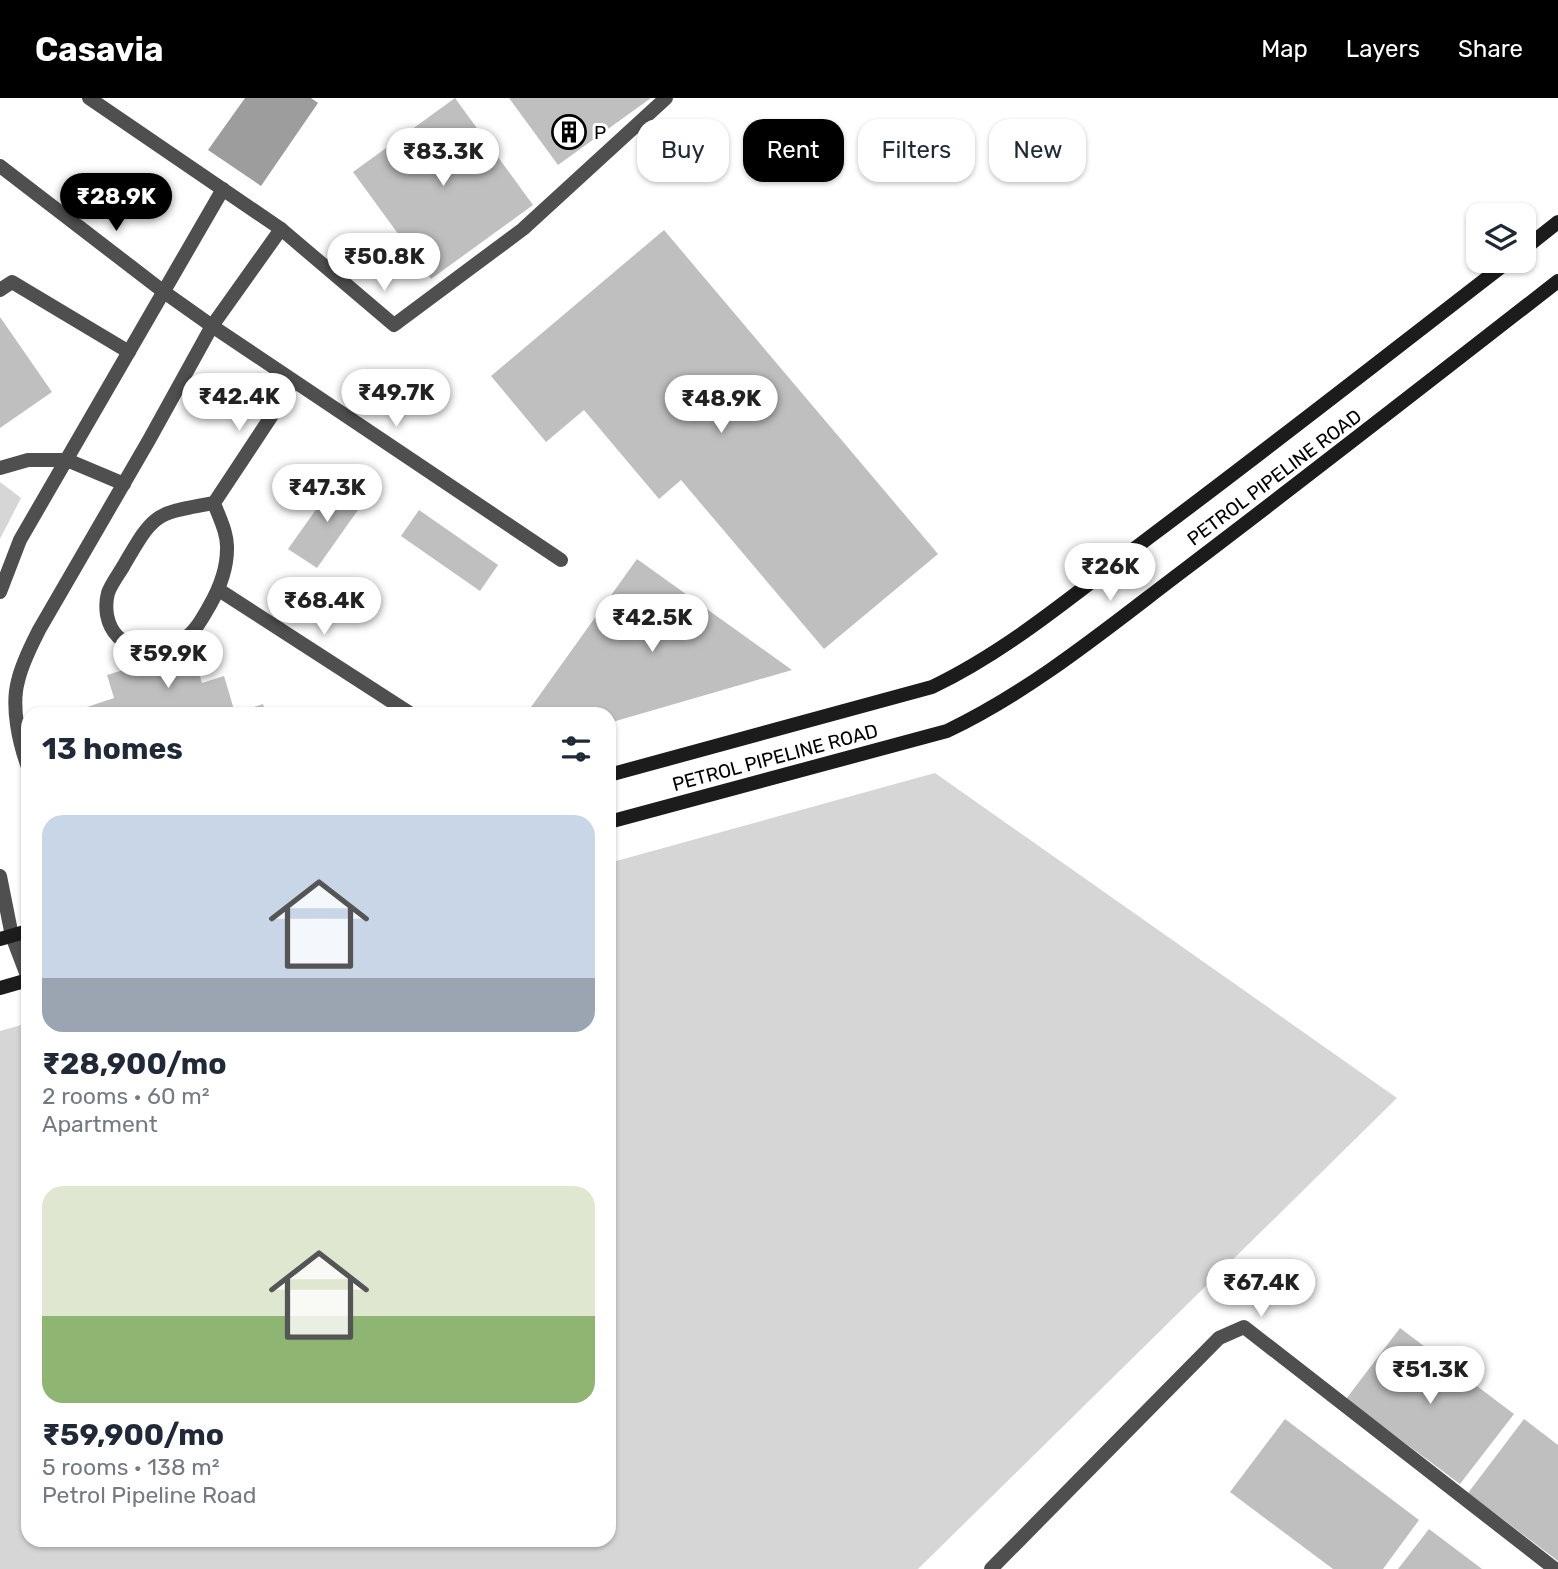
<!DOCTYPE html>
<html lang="en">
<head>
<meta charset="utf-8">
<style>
  :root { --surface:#fff; --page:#f6f6f7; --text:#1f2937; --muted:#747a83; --accent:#000 }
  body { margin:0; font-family:Rubik,sans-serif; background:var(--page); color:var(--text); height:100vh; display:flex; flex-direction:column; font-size:26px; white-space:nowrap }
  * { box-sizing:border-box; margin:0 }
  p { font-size:23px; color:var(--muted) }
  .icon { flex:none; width:38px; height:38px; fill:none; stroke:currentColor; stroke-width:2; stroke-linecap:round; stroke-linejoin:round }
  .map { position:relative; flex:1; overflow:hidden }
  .details { position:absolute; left:21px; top:609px; width:595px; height:840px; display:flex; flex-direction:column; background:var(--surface); border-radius:21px; box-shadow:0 2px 5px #0004 }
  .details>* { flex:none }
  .top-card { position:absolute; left:637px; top:21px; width:665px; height:63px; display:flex; gap:14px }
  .tools { position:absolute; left:1466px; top:105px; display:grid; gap:14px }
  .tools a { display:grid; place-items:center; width:70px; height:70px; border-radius:14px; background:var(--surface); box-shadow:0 2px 5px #0004; font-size:35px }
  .price { position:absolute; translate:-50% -60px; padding:0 16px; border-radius:24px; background:#fff; color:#222; font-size:23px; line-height:46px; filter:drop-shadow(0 2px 4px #0008) }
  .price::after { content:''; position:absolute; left:50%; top:42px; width:21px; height:16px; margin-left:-10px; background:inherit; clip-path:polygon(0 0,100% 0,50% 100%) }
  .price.active { background:var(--accent); color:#fff }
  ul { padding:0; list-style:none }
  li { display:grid; align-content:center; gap:14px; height:371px; padding:0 21px }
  li span { display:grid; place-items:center; height:217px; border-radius:21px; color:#555 }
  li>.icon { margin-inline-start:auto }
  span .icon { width:126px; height:126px; fill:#fffc; stroke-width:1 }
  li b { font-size:30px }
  h2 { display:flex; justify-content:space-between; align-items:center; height:84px; padding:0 21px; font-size:30px }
  .chip { padding:0 24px; border-radius:21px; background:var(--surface); box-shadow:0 2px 5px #0004; font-size:24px; line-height:63px }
  .chip.active { background:var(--accent); color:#fff }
  header { display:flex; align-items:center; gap:42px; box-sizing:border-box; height:98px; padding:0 35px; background:var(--accent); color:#fff }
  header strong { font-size:33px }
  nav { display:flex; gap:38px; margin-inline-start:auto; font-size:24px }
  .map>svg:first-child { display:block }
</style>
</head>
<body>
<header>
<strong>Casavia</strong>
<nav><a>Map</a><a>Layers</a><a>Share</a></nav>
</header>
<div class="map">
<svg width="1558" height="1471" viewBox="0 0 1558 1471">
  <rect width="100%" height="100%" fill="#fff"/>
  <g fill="#d6d6d6">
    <polygon points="0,384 21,400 0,441"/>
    <polygon points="935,675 1397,1000 918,1471 0,1471 0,933 28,925 28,1442 609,1442 609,765"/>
  </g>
  <polygon fill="#9d9d9d" points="245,0 311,0 318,5 261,88 208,52"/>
  <g fill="#bfbfbf">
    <polygon points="455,0 533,107 431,181 353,74"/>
    <polygon points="509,0 651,0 558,67"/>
    <polygon points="664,132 938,456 824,551 681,382 659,401 584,312 546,344 491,278"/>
    <polygon points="0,219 52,294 0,330"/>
    <polygon points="337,382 365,402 317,470 288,451"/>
    <polygon points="419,412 498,467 480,493 401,438"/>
    <polygon points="637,461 792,572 609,625 609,616 526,616"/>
    <polygon points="192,551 202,585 224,578 235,615 263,606 266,616 89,616 87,609 114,600 107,577"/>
    <polygon points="1400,1230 1514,1316 1460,1386 1346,1301"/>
    <polygon points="1285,1321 1419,1422 1383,1471 1333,1471 1230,1394"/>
    <polygon points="1524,1321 1558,1347 1558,1463 1468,1395"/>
    <polygon points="1429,1431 1482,1471 1398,1471"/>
  </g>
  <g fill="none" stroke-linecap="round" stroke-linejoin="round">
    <g stroke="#4f4f4f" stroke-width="14">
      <polyline points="89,0 281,131 394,227 523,131 666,0"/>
      <polyline points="0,68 164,194 212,228 561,462"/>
      <polyline points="0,192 12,184 129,254"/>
      <polyline points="0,370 28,362 67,362 124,386"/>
      <path d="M214 405C219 419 228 436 227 451 227 470 219 491 210 507 203 519 196 533 184 541 156 558 114 554 107 517 106 510 106 502 108 495 111 486 119 476 124 467 155 414 154 416 214 405L294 284"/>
      <polyline points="219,492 411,616"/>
      <polyline points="0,494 20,442 223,91"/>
      <path d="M28 669C19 645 11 608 18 583 22 565 31 548 39 532L149 342 212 228 281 131"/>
      <polyline points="0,778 12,838 28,880"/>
      <polyline points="991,1471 1219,1240 1244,1229 1555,1471"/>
    </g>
    <g stroke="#1c1c1c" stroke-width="14">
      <polyline points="1524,151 1558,124"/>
      <path d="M609 677 932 589C1013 550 1083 489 1155 435 1274 346 1391 254 1509 163"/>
      <path d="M609 724 947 633C1035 591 1111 527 1188 469 1312 375 1435 279 1558 183"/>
      <polyline points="0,841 28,833"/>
      <polyline points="0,890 28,882"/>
    </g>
  </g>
  <defs>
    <g id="building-ring" transform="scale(1.75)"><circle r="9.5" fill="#fff" stroke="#000" stroke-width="1.5"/><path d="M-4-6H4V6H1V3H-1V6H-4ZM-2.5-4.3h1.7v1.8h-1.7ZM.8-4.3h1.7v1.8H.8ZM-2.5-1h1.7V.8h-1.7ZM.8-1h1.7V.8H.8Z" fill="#000"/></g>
  </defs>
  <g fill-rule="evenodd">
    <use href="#building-ring" x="569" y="34"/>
  </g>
  <g text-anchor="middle" stroke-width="6" stroke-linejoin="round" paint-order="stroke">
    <g font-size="19" fill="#000" stroke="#fff" text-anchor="start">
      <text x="594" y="41">P</text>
    </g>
    <g font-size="19" fill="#000" stroke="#fff">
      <text transform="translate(1274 379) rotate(-37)" y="7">PETROL PIPELINE ROAD</text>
      <text transform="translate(775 659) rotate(-15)" y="7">PETROL PIPELINE ROAD</text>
    </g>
  </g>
</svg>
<div class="tools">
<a><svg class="icon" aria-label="layers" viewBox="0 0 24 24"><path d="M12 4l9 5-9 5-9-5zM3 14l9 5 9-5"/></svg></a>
</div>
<b class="price" style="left:443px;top:90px">₹83.3K</b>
<b class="price active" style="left:116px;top:135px">₹28.9K</b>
<b class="price" style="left:384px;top:195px">₹50.8K</b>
<b class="price" style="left:396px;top:331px">₹49.7K</b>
<b class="price" style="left:239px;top:335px">₹42.4K</b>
<b class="price" style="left:721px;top:337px">₹48.9K</b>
<b class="price" style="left:327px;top:426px">₹47.3K</b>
<b class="price" style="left:1110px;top:505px">₹26K</b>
<b class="price" style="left:324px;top:539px">₹68.4K</b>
<b class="price" style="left:652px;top:556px">₹42.5K</b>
<b class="price" style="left:168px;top:592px">₹59.9K</b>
<b class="price" style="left:1261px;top:1221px">₹67.4K</b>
<b class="price" style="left:1430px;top:1308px">₹51.3K</b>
<div class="top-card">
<a class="chip">Buy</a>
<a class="chip active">Rent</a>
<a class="chip">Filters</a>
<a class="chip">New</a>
</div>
<section class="details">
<h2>13 homes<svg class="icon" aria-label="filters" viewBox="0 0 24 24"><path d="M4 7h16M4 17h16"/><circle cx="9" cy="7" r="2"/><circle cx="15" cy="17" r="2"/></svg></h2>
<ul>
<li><span style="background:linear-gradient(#c9d6e8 75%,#9aa5b1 0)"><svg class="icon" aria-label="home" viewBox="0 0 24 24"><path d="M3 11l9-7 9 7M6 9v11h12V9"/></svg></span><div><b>₹28,900/mo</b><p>2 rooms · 60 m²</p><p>Apartment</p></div></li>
<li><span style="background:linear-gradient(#dfe7d0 60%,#8fb573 0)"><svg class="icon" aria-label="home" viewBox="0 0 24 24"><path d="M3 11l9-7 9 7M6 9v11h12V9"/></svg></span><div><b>₹59,900/mo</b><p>5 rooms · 138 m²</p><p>Petrol Pipeline Road</p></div></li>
</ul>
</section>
</div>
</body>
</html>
